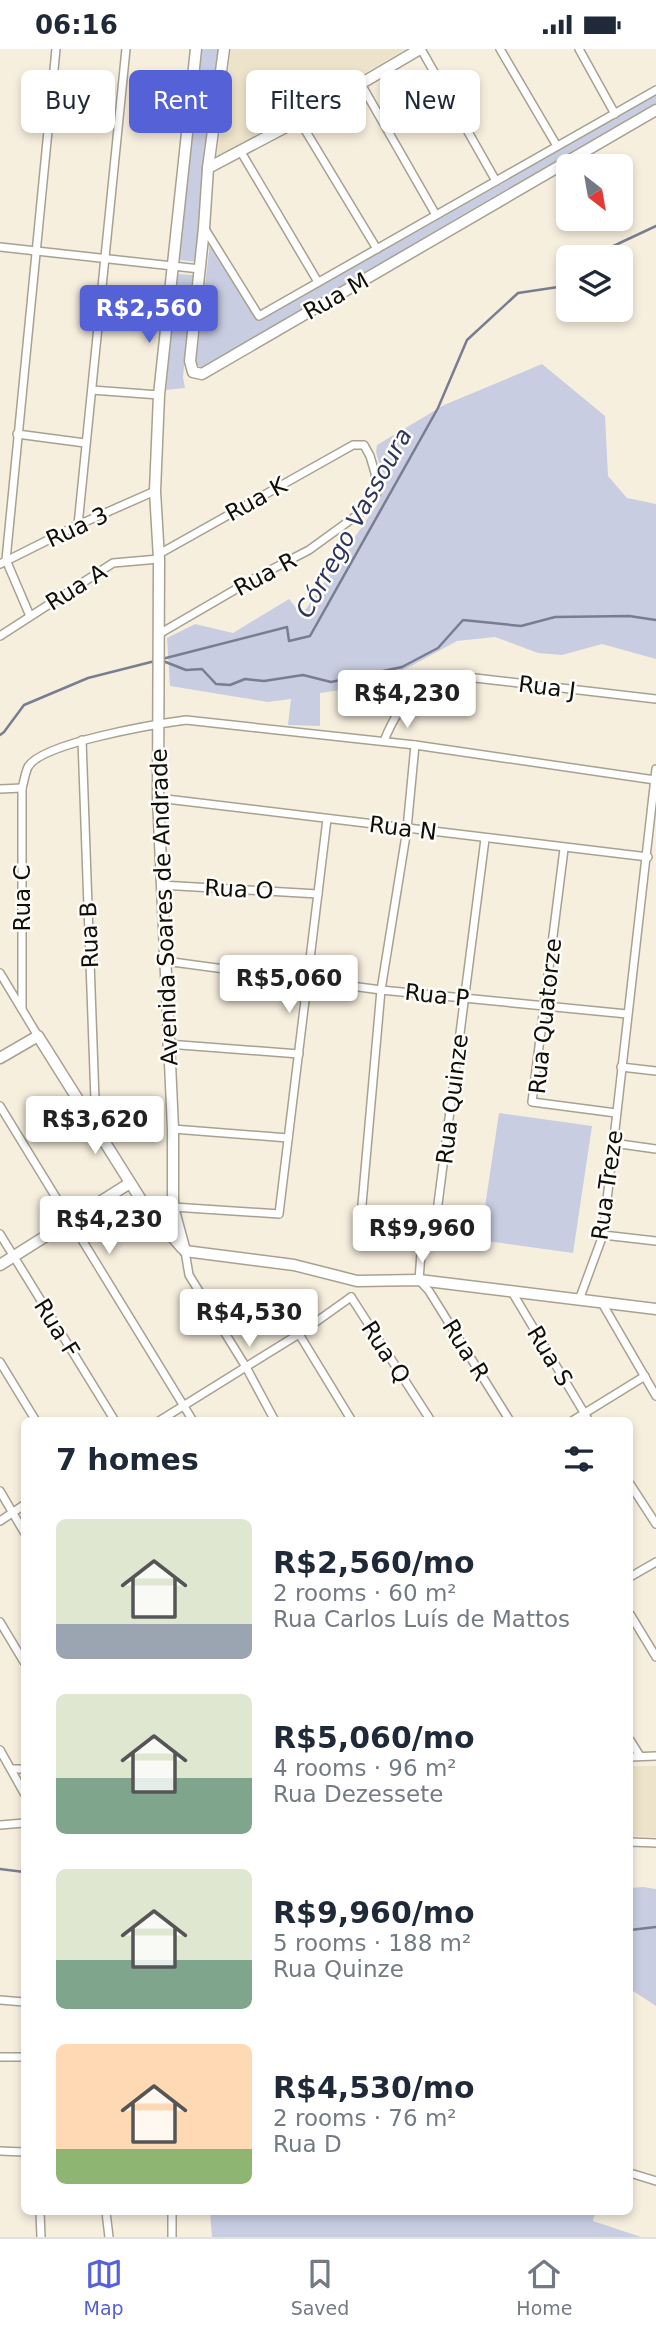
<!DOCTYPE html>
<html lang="en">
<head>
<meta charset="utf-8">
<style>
  :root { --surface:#fff; --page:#f2f2f3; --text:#1f2937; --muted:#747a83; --line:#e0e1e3; --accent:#5461d7 }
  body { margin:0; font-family:"DejaVu Sans",sans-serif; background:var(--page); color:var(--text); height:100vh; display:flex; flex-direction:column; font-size:26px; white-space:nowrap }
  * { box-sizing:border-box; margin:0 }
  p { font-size:23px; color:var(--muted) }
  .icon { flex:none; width:38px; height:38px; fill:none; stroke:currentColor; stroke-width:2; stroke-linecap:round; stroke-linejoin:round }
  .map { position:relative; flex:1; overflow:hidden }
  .side { position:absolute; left:21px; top:1368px; width:612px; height:798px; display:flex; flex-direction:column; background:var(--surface); border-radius:10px; box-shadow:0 4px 10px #0003 }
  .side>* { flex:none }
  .guide { position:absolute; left:21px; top:21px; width:614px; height:63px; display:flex; gap:14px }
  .needle { width:46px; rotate:149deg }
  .tools { position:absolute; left:556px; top:105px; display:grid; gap:14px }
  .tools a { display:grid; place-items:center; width:77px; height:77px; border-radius:10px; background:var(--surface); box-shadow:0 4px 10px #0003; font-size:35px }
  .price { position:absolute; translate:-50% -60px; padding:0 16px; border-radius:7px; background:#fff; color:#222; font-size:23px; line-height:46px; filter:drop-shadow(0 2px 4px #0008) }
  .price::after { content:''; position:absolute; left:50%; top:42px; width:21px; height:16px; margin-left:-10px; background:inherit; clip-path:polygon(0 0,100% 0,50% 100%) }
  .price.active { background:var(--accent); color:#fff }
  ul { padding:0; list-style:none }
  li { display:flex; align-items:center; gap:21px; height:175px; padding:0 35px }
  li span { display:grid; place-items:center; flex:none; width:196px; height:140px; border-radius:10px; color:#555 }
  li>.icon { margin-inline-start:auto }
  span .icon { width:84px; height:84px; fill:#fffc; stroke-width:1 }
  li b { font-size:30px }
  h2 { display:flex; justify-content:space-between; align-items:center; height:84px; padding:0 35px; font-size:30px }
  .chip { padding:0 24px; border-radius:10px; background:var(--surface); box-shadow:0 4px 10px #0003; font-size:24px; line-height:63px }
  .chip.active { background:var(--accent); color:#fff }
  .status { display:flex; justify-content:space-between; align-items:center; height:49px; padding:0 35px; background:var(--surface); direction:ltr }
  .status svg { height:19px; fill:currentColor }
  .menu { display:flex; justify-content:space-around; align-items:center; height:98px; border-top:2px solid var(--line); background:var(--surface); font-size:19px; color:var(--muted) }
  .menu a { display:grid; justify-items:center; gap:4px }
  .menu .active { color:var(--accent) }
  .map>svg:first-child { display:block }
</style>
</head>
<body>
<div class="status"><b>06:16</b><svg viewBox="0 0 49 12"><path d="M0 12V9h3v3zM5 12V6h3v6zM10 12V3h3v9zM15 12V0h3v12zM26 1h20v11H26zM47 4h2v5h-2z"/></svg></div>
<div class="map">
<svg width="656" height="2188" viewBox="0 0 656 2188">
  <rect width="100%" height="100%" fill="#f7efde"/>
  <g fill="#ede3ca">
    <polygon points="231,0 406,0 217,109"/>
    <polygon points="630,1717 656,1717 656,1788 630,1787"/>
  </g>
  <g fill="#c8cde1">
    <polygon points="201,0 219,0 197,213 179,211"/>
    <polygon points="656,42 656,57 204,322 196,314 210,193 256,271"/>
    <polygon points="177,225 194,226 183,328 185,339 166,341"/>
    <polygon points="542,315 605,367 608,427 627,449 656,455 656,610 602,595 562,606 538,604 495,588 457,592 411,617 381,630 347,640 320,644 320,677 288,676 291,650 268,653 170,637 167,589 195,575 233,584 289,550 302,566 378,454 385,437 376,403 377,396 444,356"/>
    <polygon points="499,1064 592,1077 573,1204 480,1191"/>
    <polygon points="643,1838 656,1840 656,1957 630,1940 630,1839"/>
    <polygon points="210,2163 595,2163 593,2172 641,2188 212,2188"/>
  </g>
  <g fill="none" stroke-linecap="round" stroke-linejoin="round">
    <g stroke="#797d90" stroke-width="2.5">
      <polyline points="590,208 656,177"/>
      <polyline points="162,610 287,578 289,592 310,587 438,359 467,291 518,244 558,238 569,223"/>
      <polyline points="163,612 186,621 202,620 216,635 230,636 245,630 264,632 303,626 331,633 402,618 438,599 463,571 521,577 555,568 629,567 656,571"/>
      <polyline points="0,686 4,683 24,656 88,629 155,612"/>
      <polyline points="0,1820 24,1823"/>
      <polyline points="630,1881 656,1878"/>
    </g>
    <g stroke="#a8a191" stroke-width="10">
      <g id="street">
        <polyline points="421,0 496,132"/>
        <polyline points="500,0 557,97"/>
        <polyline points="579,0 615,65"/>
        <polyline points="361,35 436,166"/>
        <polyline points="299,71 377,200"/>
        <polyline points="241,103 318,233"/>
        <polyline points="205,180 259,267 656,41"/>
        <polyline points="0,198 200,220"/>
        <polyline points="92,341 159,346"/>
        <polyline points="17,385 85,394"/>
        <polyline points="78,476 126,0"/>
        <polyline points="159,505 353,396 364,396 370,407 375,424 377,444 367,459 309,501 255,529 159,585"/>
        <polyline points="0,515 78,476 155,442"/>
        <polyline points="30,567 6,511 56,0"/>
        <polyline points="0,587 113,514 159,510"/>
        <polyline points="82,691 96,1079"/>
        <path d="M384 692C403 644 423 632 475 629L656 650"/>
        <polyline points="415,696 407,780 381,941 360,1178 422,1191 434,1186 485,790"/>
        <polyline points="0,740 22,739"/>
        <polyline points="158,749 648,808"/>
        <polyline points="564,800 532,1053 616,1064"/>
        <polyline points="161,836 318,845"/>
        <polyline points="165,912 381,941 627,965"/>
        <polyline points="0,924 38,987"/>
        <path d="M22 960V739C24 733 25 724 28 718 41 694 156 675 186 671L415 696 655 731"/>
        <polyline points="167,995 299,1005"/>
        <polyline points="621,1018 656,1022"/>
        <polyline points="0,1057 193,1372"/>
        <polyline points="173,1080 288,1089"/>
        <polyline points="613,1094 656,1100"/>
        <polyline points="173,1158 279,1165 327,770"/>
        <polyline points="0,1185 115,1372"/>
        <polyline points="603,1186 656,1192"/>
        <polyline points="422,1191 419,1231 429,1242 510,1372"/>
        <polyline points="185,1202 189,1226 246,1318 275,1372"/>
        <polyline points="512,1243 589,1372"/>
        <polyline points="351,1248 431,1372"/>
        <polyline points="579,1251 603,1186 656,720"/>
        <polyline points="602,1254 656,1347"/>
        <polyline points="299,1285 352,1372"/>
        <polyline points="0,1313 36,1372"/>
        <polyline points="159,1372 299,1285 351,1248"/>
        <polyline points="572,1372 645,1327"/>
        <polyline points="630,1435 656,1475"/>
        <polyline points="0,1442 24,1483"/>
        <polyline points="0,1472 24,1456"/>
        <polyline points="630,1528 656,1513"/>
        <polyline points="630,1565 656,1608"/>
        <polyline points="0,1573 24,1613"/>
        <polyline points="630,1691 640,1707"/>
        <polyline points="0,1701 24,1744"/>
        <polyline points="630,1708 656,1707"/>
        <polyline points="12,1720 24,1720"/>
        <polyline points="0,1776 24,1774"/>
        <polyline points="630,1793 656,1794"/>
        <polyline points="0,1951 24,1953"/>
        <polyline points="0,2008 24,2008"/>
        <polyline points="0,2102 24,2103"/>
        <polyline points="630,2124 656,2132"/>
        <polyline points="40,2163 41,2188"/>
        <polyline points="106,2163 109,2188"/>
        <polyline points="172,2163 172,2188"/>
      </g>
    </g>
    <g stroke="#a8a191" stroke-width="13">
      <g id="secondary">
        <polyline points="224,0 208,119 204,179 190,312 193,323 202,325 656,61"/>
        <polyline points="208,119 299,71 420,0"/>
        <polyline points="0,1009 38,987 143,1154 182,1199"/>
        <polyline points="185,1202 173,1158 173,1080 158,749 159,510 155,442 159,346 196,0"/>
        <polyline points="185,1202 294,1216 357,1232 419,1231 656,1260"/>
        <polyline points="0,1216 130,1134"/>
      </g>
    </g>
    <use href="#street" stroke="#fff" stroke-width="7"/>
    <use href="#secondary" stroke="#fff" stroke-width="10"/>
  </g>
  <g text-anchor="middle" stroke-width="5" stroke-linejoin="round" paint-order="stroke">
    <g font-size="23" fill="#110f09" stroke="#fefdf9">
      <text transform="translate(336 247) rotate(-30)" y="8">Rua M</text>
      <text transform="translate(256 450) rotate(-29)" y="8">Rua K</text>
      <text transform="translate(77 478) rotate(-25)" y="8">Rua 3</text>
      <text transform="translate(265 525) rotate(-28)" y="8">Rua R</text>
      <text transform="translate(76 538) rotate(-32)" y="8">Rua A</text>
      <text transform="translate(547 638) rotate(7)" y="8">Rua J</text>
      <text transform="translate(403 779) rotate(7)" y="8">Rua N</text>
      <text transform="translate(239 840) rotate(3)" y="8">Rua O</text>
      <text transform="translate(22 849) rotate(-90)" y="8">Rua C</text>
      <text transform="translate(164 858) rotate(-92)" y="8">Avenida Soares de Andrade</text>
      <text transform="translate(89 886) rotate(-92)" y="8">Rua B</text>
      <text transform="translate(437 946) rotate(6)" y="8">Rua P</text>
      <text transform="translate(545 967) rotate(-84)" y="8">Rua Quatorze</text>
      <text transform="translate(452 1050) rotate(-83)" y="8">Rua Quinze</text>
      <text transform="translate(607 1136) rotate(-82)" y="8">Rua Treze</text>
      <text transform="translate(57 1279) rotate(58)" y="8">Rua F</text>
      <text transform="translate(466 1301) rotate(58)" y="8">Rua R</text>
      <text transform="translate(386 1303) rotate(57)" y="8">Rua Q</text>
      <text transform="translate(550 1307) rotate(59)" y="8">Rua S</text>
    </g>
    <g font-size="24" font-style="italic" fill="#2d355e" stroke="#fefdf9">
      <text transform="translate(354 474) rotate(-61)" y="8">Córrego Vassoura</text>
    </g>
  </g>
</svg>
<div class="tools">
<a><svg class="needle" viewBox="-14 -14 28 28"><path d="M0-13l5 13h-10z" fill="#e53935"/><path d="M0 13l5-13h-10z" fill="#747a83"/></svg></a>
<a><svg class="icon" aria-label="layers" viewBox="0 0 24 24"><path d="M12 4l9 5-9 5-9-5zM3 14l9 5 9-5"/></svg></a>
</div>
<b class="price active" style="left:149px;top:296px">R$2,560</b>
<b class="price" style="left:407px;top:681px">R$4,230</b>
<b class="price" style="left:289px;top:966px">R$5,060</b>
<b class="price" style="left:95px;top:1107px">R$3,620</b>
<b class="price" style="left:109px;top:1207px">R$4,230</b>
<b class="price" style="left:422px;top:1216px">R$9,960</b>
<b class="price" style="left:249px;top:1300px">R$4,530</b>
<div class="guide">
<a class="chip">Buy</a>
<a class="chip active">Rent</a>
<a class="chip">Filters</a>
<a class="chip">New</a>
</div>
<section class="side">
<h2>7 homes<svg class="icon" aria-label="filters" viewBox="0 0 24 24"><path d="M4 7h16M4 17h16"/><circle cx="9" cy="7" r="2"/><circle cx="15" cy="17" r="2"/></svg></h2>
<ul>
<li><span style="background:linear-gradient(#dfe7d0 75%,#9aa5b1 0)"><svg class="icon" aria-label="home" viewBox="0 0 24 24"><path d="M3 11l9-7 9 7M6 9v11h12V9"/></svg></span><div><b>R$2,560/mo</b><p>2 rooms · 60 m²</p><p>Rua Carlos Luís de Mattos</p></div></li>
<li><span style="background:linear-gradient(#dfe7d0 60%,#7fa58c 0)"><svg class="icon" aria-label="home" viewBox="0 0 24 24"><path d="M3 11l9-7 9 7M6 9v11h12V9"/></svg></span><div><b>R$5,060/mo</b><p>4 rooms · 96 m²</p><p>Rua Dezessete</p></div></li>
<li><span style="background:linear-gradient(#dfe7d0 65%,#7fa58c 0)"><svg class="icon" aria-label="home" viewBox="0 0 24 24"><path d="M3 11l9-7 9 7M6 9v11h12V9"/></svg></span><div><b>R$9,960/mo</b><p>5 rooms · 188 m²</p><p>Rua Quinze</p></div></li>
<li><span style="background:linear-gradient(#ffd9b3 75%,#8fb573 0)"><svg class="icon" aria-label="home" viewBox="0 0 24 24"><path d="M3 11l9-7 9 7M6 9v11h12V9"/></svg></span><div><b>R$4,530/mo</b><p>2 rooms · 76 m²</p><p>Rua D</p></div></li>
</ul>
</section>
</div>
<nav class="menu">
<a class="active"><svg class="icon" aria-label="map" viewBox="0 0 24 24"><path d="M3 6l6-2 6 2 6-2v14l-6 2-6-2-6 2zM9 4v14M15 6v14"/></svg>Map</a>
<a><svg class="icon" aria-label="saved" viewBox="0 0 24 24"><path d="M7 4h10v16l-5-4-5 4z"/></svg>Saved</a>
<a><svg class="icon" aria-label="home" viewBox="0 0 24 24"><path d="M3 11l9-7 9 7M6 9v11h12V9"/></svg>Home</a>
</nav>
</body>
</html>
